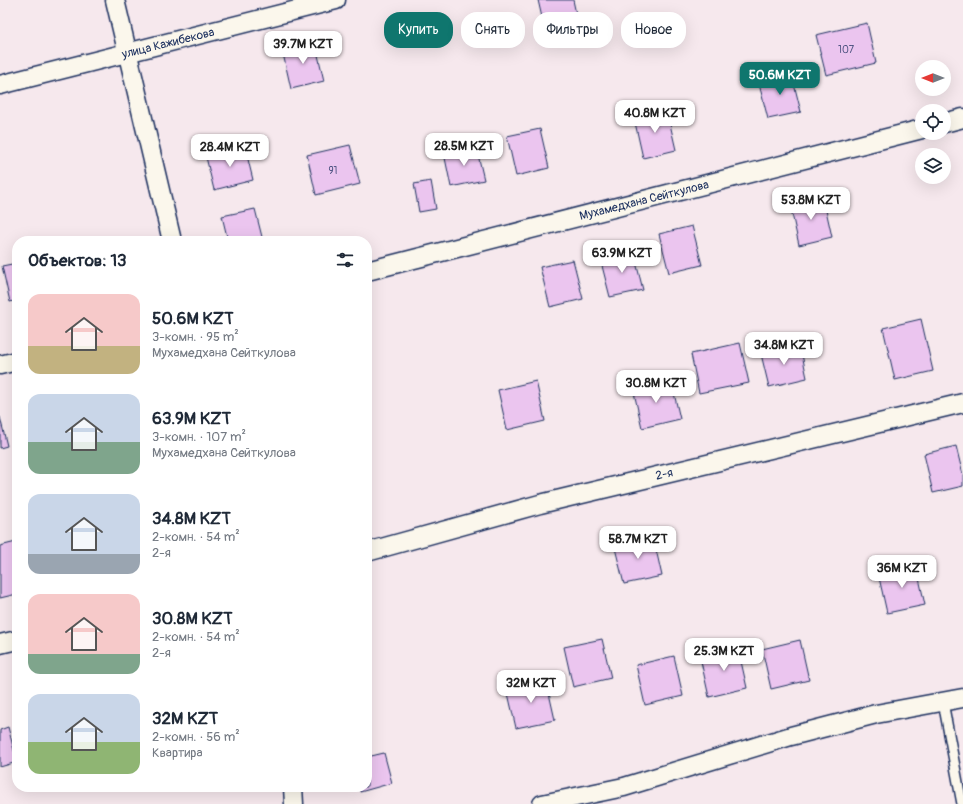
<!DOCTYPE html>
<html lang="ru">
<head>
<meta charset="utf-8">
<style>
  :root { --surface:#fff; --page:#f2f2f3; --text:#1f2937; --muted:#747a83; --accent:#0f766e }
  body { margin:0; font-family:Pangolin,sans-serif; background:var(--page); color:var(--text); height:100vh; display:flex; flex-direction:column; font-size:15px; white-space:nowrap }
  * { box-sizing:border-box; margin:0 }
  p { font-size:13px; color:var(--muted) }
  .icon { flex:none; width:22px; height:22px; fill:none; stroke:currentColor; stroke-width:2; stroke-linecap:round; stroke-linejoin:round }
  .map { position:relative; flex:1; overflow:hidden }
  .details { position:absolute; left:12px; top:236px; width:360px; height:556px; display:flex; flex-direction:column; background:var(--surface); border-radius:16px; box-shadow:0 4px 16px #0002 }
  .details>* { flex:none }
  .guide { position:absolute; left:384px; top:12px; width:380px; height:36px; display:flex; gap:8px }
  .needle { width:26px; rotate:270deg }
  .tools { position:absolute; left:915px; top:60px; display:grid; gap:8px }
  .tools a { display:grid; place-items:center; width:36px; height:36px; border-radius:50%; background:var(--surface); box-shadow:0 4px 16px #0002; font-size:20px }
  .price { position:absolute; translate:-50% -34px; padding:0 9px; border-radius:8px; background:#fff; color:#222; font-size:13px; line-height:26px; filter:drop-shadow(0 1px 2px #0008) }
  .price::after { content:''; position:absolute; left:50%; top:24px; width:12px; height:9px; margin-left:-6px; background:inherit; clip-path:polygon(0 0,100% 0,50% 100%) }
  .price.current { background:var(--accent); color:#fff }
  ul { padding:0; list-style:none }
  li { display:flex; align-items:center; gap:12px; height:100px; padding:0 16px }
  li span { display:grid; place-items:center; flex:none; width:112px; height:80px; border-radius:12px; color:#555 }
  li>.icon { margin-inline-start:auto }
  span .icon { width:48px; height:48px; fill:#fffc; stroke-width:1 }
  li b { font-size:17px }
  h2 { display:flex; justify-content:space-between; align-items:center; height:48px; padding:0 16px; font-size:17px }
  .chip { padding:0 14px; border-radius:16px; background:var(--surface); box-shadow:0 4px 16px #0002; font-size:14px; line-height:36px }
  .chip.current { background:var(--accent); color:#fff }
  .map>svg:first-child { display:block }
</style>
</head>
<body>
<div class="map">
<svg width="963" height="804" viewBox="0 0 963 804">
  <rect width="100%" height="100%" fill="#f6e8ed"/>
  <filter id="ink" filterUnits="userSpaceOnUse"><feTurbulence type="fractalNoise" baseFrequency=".025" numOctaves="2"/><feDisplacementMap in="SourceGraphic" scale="8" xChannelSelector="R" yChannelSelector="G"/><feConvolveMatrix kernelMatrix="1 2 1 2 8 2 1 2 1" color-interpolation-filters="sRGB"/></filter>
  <g filter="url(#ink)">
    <g fill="#ebc5ef" stroke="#1b2f5e">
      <polygon points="538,0 573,0 579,28 546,35"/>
      <polygon points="867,23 876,63 826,75 816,35"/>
      <polygon points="315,42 324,81 291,89 282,49"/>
      <polygon points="791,72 801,112 768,119 758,80"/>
      <polygon points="667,111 676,150 643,158 634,118"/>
      <polygon points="540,129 549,168 516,176 507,136"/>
      <polygon points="350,145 360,184 316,195 307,155"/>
      <polygon points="476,146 484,180 451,187 444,153"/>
      <polygon points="245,147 253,180 214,190 206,157"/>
      <polygon points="431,181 436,209 419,212 414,184"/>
      <polygon points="823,197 832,237 799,245 790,205"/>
      <polygon points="255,209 263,241 228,241 222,216"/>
      <polygon points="692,226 702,265 669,273 659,234"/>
      <polygon points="633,250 643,290 610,297 600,258"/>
      <polygon points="573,260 583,299 550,307 540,267"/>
      <polygon points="17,263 17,300 10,302 2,266"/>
      <polygon points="921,319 933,371 895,380 883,328"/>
      <polygon points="740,343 749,383 699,393 691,354"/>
      <polygon points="800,345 807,378 769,387 761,354"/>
      <polygon points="671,380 680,419 642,428 633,388"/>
      <polygon points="536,381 545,421 507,430 498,390"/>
      <polygon points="0,417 7,446 0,448"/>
      <polygon points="956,446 963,475 963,486 933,493 924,454"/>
      <polygon points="653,536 662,576 624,584 614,544"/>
      <polygon points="16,542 17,594 0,598 0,546"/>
      <polygon points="916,565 925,605 887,613 878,573"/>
      <polygon points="602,639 611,678 573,687 564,647"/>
      <polygon points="800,640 809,680 771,689 762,649"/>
      <polygon points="738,648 747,688 709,697 700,657"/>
      <polygon points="674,656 683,696 645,705 636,665"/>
      <polygon points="546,680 555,720 516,728 507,689"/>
      <polygon points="8,727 17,762 0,767 0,730"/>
      <polygon points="384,753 392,783 360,792 359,787 367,787 367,757"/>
    </g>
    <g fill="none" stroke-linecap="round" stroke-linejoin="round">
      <g stroke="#1b2f5e" stroke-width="12">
        <polyline id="lane" points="943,702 962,804"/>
      </g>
      <g stroke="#1b2f5e" stroke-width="21">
        <g id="street">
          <polyline points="115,0 172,241"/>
          <polyline points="0,85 336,0"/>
          <polyline points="944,123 963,118"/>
          <polyline points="367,271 922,129"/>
          <polyline points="0,365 17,361"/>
          <polyline points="367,552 540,504 963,403"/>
          <polyline points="0,644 17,640"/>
          <polyline points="293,787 294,804"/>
          <polyline points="542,804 624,787 791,736 876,714 963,698"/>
        </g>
      </g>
      <use href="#lane" stroke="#fbf7ec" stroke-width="9"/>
      <use href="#street" stroke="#fbf7ec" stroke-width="18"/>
    </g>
  </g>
  <g text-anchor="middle" stroke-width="3.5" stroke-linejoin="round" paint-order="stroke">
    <g font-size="10" fill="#4f5482">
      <text x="846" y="53">107</text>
      <text x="333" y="174">91</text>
    </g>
    <g font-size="12" fill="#1b2f5e" stroke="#fbf7ec">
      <text transform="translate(168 43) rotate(-14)" y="4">улица Кажибекова</text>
      <text transform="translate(644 200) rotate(-14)" y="4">Мухамедхана Сейткулова</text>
      <text transform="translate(664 474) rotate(-13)" y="4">2-я</text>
    </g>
  </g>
</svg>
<div class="tools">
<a><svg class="needle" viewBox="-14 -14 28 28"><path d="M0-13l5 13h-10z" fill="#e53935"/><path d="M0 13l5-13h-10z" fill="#747a83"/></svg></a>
<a><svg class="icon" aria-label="locate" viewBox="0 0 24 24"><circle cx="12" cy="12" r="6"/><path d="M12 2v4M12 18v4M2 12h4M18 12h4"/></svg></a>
<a><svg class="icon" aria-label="layers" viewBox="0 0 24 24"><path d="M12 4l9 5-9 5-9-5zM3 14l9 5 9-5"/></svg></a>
</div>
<b class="price" style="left:303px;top:65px">39.7M KZT</b>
<b class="price current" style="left:780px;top:96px">50.6M KZT</b>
<b class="price" style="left:655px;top:134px">40.8M KZT</b>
<b class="price" style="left:464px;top:167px">28.5M KZT</b>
<b class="price" style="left:230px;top:168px">28.4M KZT</b>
<b class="price" style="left:811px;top:221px">53.8M KZT</b>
<b class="price" style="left:622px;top:274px">63.9M KZT</b>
<b class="price" style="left:784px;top:366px">34.8M KZT</b>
<b class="price" style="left:656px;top:404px">30.8M KZT</b>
<b class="price" style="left:638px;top:560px">58.7M KZT</b>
<b class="price" style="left:902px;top:589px">36M KZT</b>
<b class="price" style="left:724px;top:672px">25.3M KZT</b>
<b class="price" style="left:531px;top:704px">32M KZT</b>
<div class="guide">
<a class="chip current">Купить</a>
<a class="chip">Снять</a>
<a class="chip">Фильтры</a>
<a class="chip">Новое</a>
</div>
<section class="details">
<h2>Объектов: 13<svg class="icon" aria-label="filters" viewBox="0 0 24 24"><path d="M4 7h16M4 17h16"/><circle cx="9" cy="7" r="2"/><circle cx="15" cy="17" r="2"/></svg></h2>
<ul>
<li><span style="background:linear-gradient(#f6c9c9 65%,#c2b280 0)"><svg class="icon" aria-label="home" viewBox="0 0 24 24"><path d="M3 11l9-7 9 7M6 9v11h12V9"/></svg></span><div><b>50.6M KZT</b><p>3-комн. · 95 m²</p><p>Мухамедхана Сейткулова</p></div></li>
<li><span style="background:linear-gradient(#c9d6e8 60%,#7fa58c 0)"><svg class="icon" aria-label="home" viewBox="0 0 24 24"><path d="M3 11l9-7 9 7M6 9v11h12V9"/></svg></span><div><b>63.9M KZT</b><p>3-комн. · 107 m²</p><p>Мухамедхана Сейткулова</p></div></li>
<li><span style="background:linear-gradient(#c9d6e8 75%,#9aa5b1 0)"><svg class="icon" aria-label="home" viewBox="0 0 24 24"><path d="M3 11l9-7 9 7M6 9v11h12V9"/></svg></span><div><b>34.8M KZT</b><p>2-комн. · 54 m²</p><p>2-я</p></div></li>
<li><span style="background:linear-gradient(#f6c9c9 75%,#7fa58c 0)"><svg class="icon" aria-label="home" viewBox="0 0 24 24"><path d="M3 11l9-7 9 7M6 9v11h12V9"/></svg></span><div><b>30.8M KZT</b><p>2-комн. · 54 m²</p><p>2-я</p></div></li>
<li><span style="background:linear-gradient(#c9d6e8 60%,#8fb573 0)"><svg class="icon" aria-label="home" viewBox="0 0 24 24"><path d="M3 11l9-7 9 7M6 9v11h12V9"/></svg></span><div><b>32M KZT</b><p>2-комн. · 56 m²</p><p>Квартира</p></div></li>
</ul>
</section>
</div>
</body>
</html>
